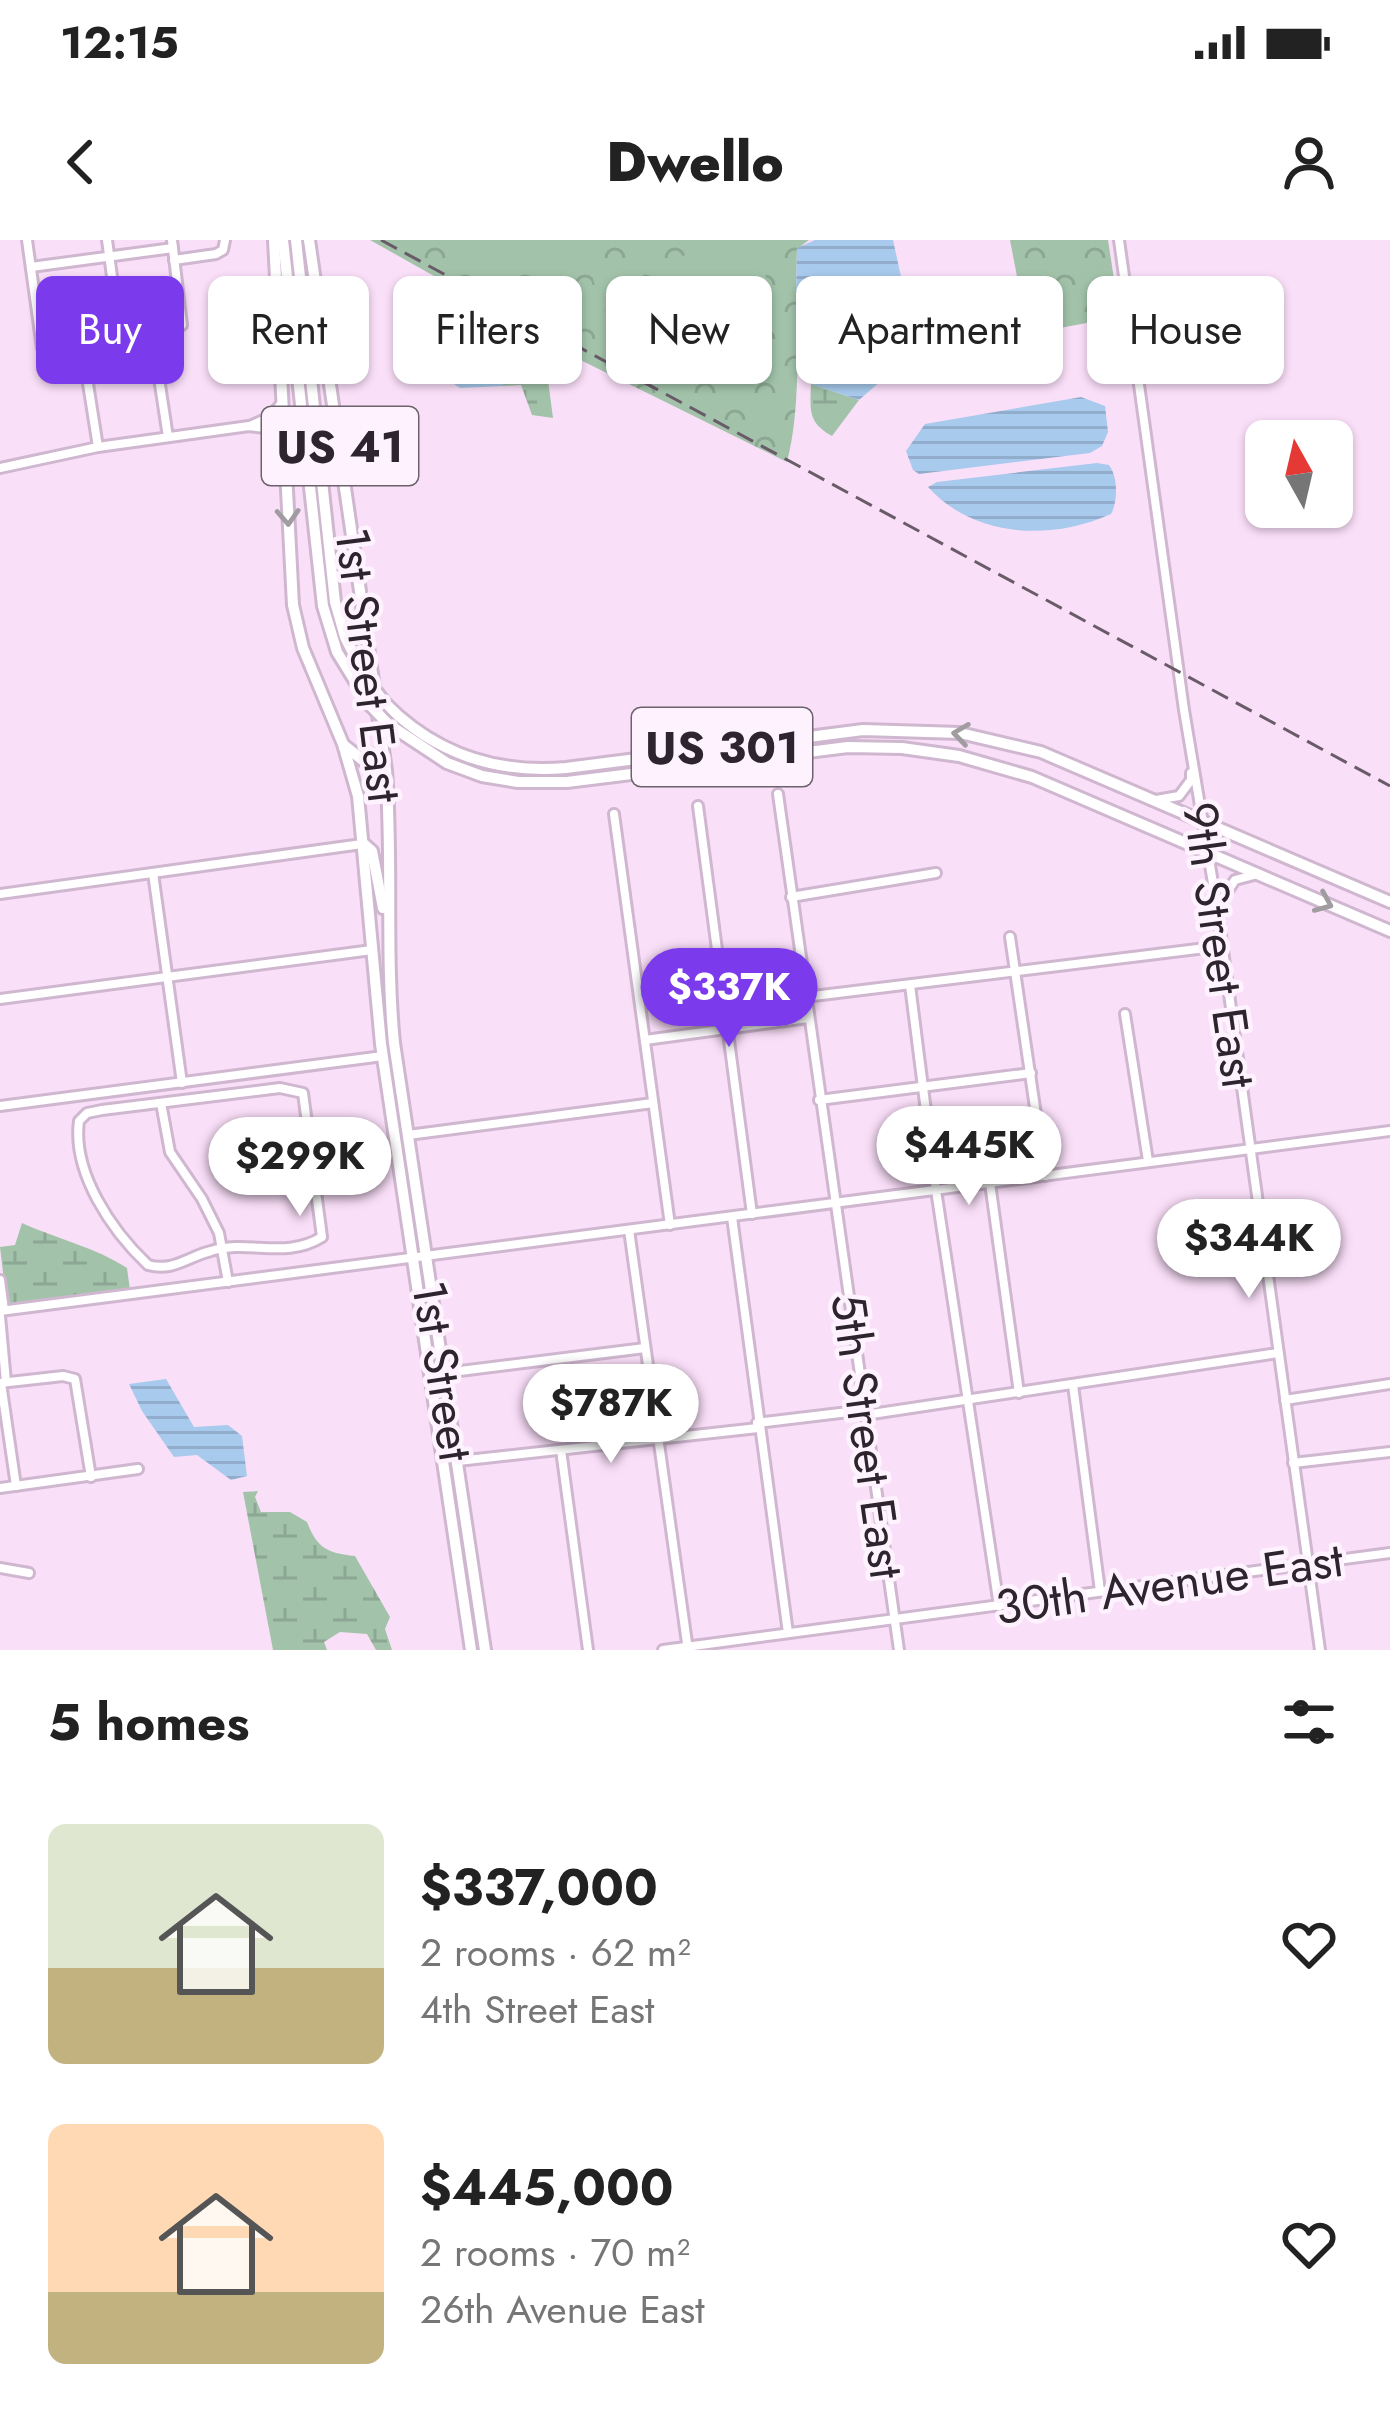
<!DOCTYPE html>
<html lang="en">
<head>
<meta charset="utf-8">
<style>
  :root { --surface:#fff; --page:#f2f2f2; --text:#222; --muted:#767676; --accent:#7c3aed }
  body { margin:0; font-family:Jost,sans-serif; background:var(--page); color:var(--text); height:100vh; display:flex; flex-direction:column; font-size:45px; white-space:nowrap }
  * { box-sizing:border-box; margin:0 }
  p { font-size:39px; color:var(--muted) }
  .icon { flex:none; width:66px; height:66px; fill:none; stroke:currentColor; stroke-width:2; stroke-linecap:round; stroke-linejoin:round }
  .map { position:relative; height:1410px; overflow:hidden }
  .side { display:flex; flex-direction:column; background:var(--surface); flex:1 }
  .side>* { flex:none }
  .hud { position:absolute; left:36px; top:36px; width:1320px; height:108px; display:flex; gap:24px }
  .needle { width:78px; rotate:352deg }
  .tools { position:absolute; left:1245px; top:180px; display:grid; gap:24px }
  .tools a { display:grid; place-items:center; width:108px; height:108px; border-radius:18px; background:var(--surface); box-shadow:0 3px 9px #0004; font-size:60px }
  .price { position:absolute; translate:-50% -102px; padding:0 27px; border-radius:42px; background:#fff; color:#222; font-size:39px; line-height:78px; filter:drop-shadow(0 3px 6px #0008) }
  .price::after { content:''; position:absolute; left:50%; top:72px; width:36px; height:27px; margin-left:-18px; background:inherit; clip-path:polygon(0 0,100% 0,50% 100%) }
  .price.selected { background:var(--accent); color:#fff }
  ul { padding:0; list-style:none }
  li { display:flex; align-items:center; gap:36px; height:300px; padding:0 48px }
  li span { display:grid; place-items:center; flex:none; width:336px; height:240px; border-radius:18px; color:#555 }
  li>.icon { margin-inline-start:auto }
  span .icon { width:144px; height:144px; fill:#fffc; stroke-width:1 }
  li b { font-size:51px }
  h2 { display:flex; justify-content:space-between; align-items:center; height:144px; padding:0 48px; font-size:51px }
  .pill { padding:0 42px; border-radius:18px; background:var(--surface); box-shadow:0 3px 9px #0004; font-size:42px; line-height:108px }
  .pill.selected { background:var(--accent); color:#fff }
  .status { display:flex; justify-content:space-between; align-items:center; height:84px; padding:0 60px; background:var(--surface); direction:ltr }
  .status svg { height:33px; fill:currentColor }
  header { display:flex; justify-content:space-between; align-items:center; height:156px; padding:0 48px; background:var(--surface); font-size:54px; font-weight:800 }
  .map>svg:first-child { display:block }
</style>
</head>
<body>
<div class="status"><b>12:15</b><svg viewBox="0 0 49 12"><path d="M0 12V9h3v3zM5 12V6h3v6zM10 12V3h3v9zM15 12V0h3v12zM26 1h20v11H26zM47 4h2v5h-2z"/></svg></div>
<header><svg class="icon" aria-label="back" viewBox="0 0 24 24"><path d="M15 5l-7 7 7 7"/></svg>Dwello<svg class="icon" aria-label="person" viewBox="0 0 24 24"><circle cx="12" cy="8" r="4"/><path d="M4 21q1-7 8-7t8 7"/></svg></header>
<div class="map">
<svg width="1390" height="1410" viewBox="0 0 1390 1410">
  <defs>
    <pattern id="forest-crowns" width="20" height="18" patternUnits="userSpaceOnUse" patternTransform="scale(3)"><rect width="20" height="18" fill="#a2c3aa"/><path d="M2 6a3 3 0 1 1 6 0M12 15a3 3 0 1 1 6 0" fill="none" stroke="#8ca793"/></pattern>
    <pattern id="wetland-marsh" width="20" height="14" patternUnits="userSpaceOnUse" patternTransform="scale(3)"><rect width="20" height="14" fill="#a2c3aa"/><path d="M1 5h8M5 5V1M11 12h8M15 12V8" fill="none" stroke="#8ca793"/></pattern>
    <pattern id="water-rules" width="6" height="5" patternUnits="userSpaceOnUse" patternTransform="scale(3)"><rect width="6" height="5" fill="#a8caec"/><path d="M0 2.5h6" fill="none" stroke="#91adcb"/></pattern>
  </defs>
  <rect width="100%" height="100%" fill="#fadff9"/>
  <g fill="url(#forest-crowns)">
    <path d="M370 0H809L797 9 796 54 802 58C795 112 801 169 787 222L540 100 539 95Z"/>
    <polygon points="1010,0 1108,0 1118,65 1108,79 1028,94"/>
  </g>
  <g fill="url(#wetland-marsh)">
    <polygon points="504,102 546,125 553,178 532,175 521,145 502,146 509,129 501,110"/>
    <path d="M811 144 859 160 832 196C808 183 810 170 811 144Z"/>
    <path d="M22 983C57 999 95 1007 127 1028L130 1050 7 1066 0 1007 15 1005Z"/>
    <path d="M258 1251 255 1257 261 1272H290L307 1282C317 1308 327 1313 355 1316L390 1377 385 1389 392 1410H376L367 1394 340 1392 324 1402 327 1410H273L243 1252Z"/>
  </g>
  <g fill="#a2c3aa" fill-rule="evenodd">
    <polygon points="470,0 591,0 593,20 473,32"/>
    <path d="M762 2C774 53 759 73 709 86L696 14Z"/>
    <path d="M688 15 707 114C640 120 605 97 591 30ZM680 21 685 23 690 62 680 67 659 66 644 50 643 30Z"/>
  </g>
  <g fill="url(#water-rules)">
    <polygon points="815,0 893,0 902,41 896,47 898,126 859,160 811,144 814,86 821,75 823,59 796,54 797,8"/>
    <polygon points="447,69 504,102 501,111 512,127 502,146 460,148 451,142 441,71"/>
    <polygon points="1081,157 1105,166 1108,192 1102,206 1090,213 919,234 913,230 906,211 925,184"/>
    <path d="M1097 223 1109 225C1118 237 1118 261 1111 274 1051 301 974 298 928 247L937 242Z"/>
    <polygon points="166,1139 194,1187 228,1185 242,1196 247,1236 231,1240 197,1215 174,1217 142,1171 129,1144"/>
  </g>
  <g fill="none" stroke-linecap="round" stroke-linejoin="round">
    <g stroke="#d0b7d0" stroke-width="14">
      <g id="minor">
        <path d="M27 0 42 108C91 113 139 112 182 85L172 0"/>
        <polyline points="107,0 122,109"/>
        <polyline points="1119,0 1184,470 1217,667 1320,1410"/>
        <polyline points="174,20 216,14 223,10 225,0"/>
        <polyline points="31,27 173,8"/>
        <polyline points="153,99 168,197"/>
        <polyline points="83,112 98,207"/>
        <polyline points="250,186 270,177 281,164"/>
        <polyline points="0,228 98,207 249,186 273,189 283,199"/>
        <polyline points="778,554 899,1410"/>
        <polyline points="1156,560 1179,556 1191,540 1191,533"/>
        <polyline points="698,566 752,974"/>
        <polyline points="614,574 670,985"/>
        <polyline points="153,633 182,843"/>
        <polyline points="0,654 362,604"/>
        <polyline points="791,657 936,633"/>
        <polyline points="1218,666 1235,640 1254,635"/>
        <polyline points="1010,697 1045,936"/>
        <polyline points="910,745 936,950 999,1366"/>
        <polyline points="805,757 1222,706"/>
        <polyline points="0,759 372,710"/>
        <polyline points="1125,774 1148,921"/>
        <polyline points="645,800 808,778"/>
        <path d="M280 848 303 853 322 997C285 1020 249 999 211 1011 187 1017 173 1032 148 1025 112 991 72 933 79 881L87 873 102 870Z"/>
        <polyline points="819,860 1031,833"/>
        <polyline points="161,863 170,912 202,959 219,993 228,1042"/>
        <polyline points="0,866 383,816"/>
        <polyline points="408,895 653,863"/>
        <polyline points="990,943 1019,1153"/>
        <polyline points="732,977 788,1393"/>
        <polyline points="629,990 688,1410"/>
        <polyline points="0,1040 4,1070"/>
        <polyline points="0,1071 1390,891"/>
        <polyline points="0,1076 6,1142"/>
        <polyline points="444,1133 645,1108"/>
        <polyline points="0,1143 63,1136 75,1139 91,1237"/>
        <polyline points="1,1143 16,1246"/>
        <polyline points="1073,1145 1100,1351"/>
        <polyline points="1285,1160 1390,1144"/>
        <polyline points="865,1175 1278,1113"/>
        <polyline points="757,1183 865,1170"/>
        <polyline points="561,1210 588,1410"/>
        <polyline points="458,1221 758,1188"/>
        <polyline points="1293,1223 1390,1212"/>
        <polyline points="0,1248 138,1229"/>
        <polyline points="0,1328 29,1333"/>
        <polyline points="663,1410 1390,1313"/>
      </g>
    </g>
    <g stroke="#d0b7d0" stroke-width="16">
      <g id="major">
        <polyline points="274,0 293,365 303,408 343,504 358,556 381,804 471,1410"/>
        <polyline points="283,0 323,366 337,412 369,464"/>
        <polyline points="296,0 335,362 345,397 365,437"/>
        <path d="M309 0 386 530C393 621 385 712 394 803L485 1410"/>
        <path d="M385 463C434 513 496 534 566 528L863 490 960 493 1041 512 1390 662"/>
        <polyline points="388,484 447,523 482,536 518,542 567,542 848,507 902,508 959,516 1032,537 1390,691"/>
        <polyline points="345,506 365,522 375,518 381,510"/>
        <polyline points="364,604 372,611 383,668"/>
      </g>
    </g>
    <use href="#minor" stroke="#fff" stroke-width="8"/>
    <use href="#major" stroke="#fff" stroke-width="10"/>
    <polyline stroke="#6a5b69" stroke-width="3" stroke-dasharray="18 9" stroke-linecap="butt" points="381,0 1390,546"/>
    <g stroke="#d0b7d0" stroke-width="16" stroke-linecap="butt">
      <g id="major-bridge">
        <polyline points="365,437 385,463"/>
        <polyline points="369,464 388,484"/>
      </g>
    </g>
    <use href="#major-bridge" stroke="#fff" stroke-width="10"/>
  </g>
  <defs><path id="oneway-chevron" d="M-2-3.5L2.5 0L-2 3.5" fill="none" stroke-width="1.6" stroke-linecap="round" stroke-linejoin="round" transform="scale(3)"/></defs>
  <g stroke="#a09ca0">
    <use href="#oneway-chevron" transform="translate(288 277) rotate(87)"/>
    <use href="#oneway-chevron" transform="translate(961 494) rotate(-172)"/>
    <use href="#oneway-chevron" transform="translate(1324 663) rotate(23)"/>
  </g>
  <g text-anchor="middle" stroke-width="9" stroke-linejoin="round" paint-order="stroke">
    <g fill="#fdf2fd" stroke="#6b626b" stroke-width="3">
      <rect x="262" y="167" width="156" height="78" rx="9"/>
      <rect x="632" y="468" width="180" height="78" rx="9"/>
    </g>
    <g font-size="45" font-weight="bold" fill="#2d242d">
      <text x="340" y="222">US 41</text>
      <text x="722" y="523">US 301</text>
    </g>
    <g font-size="48" fill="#2d242d" stroke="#fdf2fd">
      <text transform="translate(369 425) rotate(83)" y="17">1st Street East</text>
      <text transform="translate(1220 705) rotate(82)" y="17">9th Street East</text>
      <text transform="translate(443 1131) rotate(81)" y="17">1st Street</text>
      <text transform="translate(868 1196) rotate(82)" y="17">5th Street East</text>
      <text transform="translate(1169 1343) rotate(-8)" y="17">30th Avenue East</text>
    </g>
  </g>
</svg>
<div class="tools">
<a><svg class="needle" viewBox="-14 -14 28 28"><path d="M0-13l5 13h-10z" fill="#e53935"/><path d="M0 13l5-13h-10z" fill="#767676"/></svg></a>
</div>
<b class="price selected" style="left:729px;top:810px">$337K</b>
<b class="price" style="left:969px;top:968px">$445K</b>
<b class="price" style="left:300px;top:979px">$299K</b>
<b class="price" style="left:1249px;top:1061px">$344K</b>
<b class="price" style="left:611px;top:1226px">$787K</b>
<div class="hud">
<a class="pill selected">Buy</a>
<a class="pill">Rent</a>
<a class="pill">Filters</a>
<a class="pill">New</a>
<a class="pill">Apartment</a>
<a class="pill">House</a>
</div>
</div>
<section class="side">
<h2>5 homes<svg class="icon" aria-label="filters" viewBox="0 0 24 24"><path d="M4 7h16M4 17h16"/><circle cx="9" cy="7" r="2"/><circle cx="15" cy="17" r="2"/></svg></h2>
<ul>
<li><span style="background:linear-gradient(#dfe7d0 60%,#c2b280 0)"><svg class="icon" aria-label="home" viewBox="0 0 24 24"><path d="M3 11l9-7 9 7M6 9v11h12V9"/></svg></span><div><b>$337,000</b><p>2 rooms · 62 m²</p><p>4th Street East</p></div><svg class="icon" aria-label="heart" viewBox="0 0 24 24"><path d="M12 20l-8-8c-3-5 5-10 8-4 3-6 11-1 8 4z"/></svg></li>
<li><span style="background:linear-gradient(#ffd9b3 70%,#c2b280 0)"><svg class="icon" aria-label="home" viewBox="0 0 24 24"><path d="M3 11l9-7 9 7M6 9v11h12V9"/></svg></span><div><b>$445,000</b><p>2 rooms · 70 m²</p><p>26th Avenue East</p></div><svg class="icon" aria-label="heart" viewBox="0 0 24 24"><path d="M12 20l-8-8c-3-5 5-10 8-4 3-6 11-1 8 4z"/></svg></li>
</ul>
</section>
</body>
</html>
